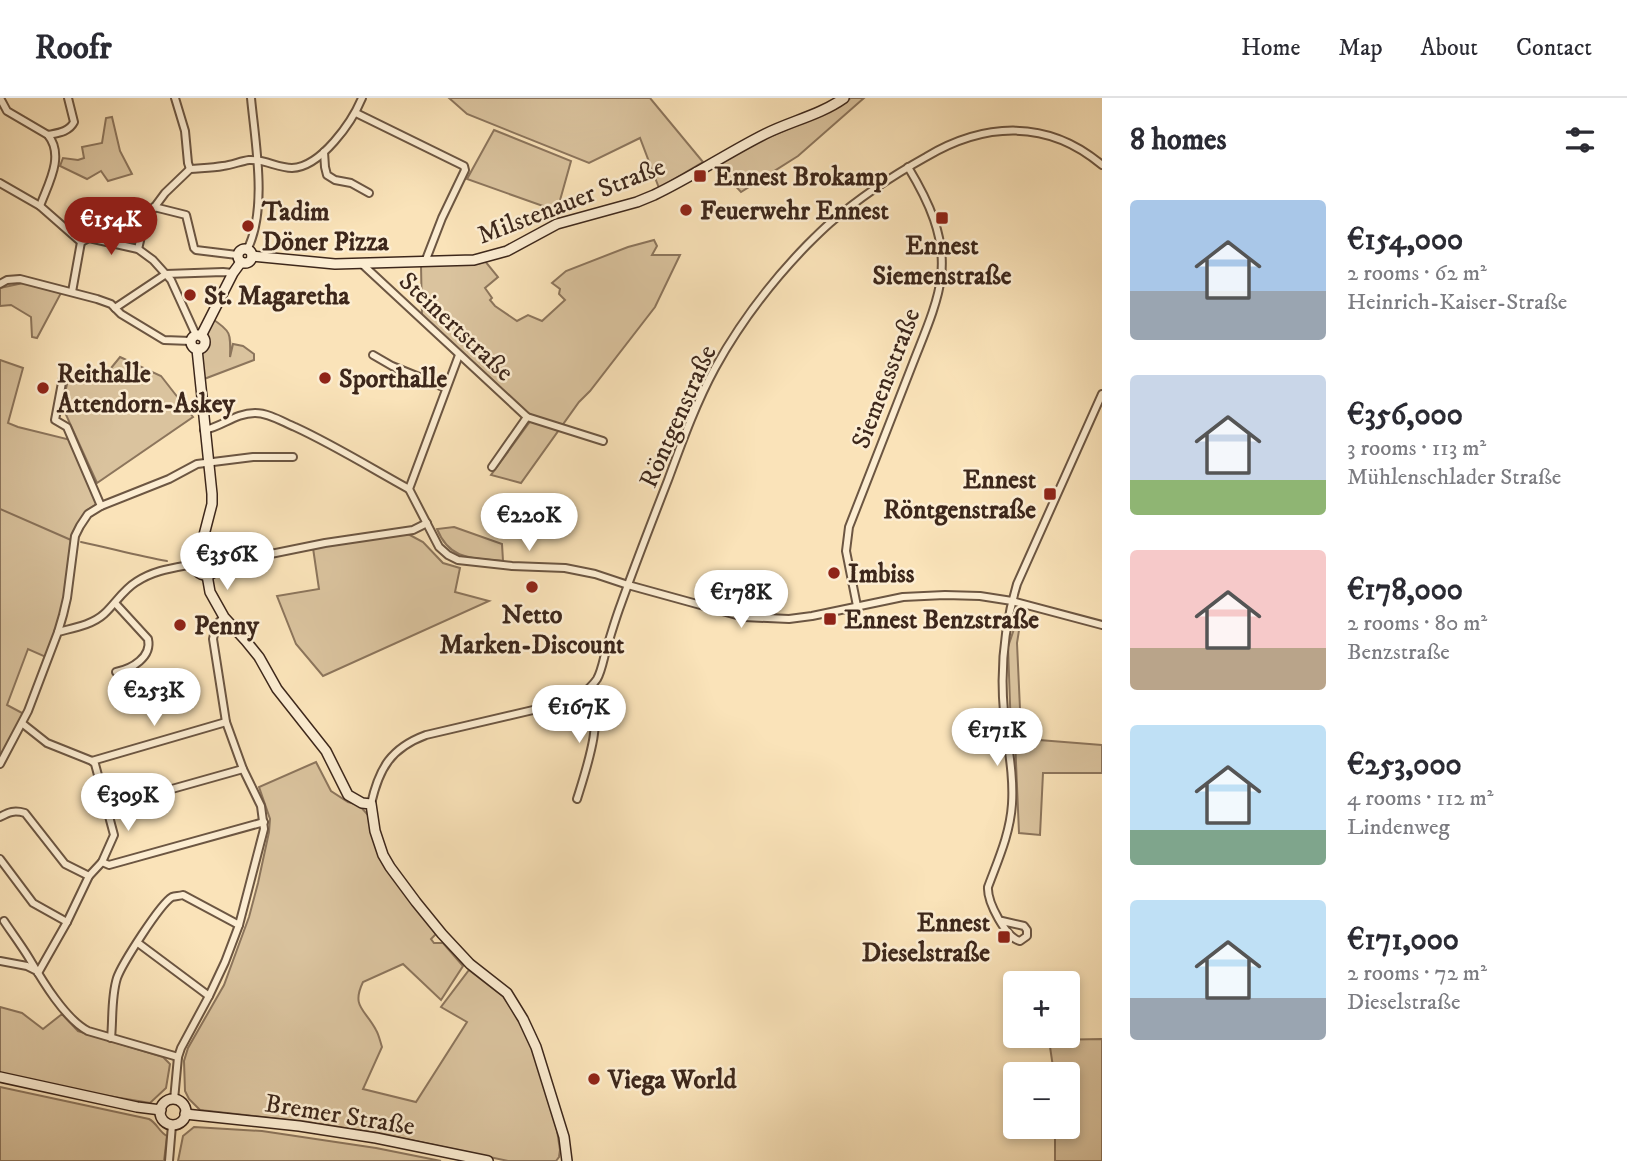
<!DOCTYPE html>
<html lang="en">
<head>
<meta charset="utf-8">
<style>
  :root { --surface:#fff; --page:#f7f7f7; --text:#2b2b33; --muted:#7c7c81; --line:#e1e1e2; --accent:#8f2418 }
  body { margin:0; font-family:"IM FELL DW Pica",serif; background:var(--page); color:var(--text); height:100vh; display:flex; flex-direction:column; font-size:26px; white-space:nowrap }
  * { box-sizing:border-box; margin:0 }
  p { font-size:23px; color:var(--muted) }
  .icon { flex:none; width:38px; height:38px; fill:none; stroke:currentColor; stroke-width:2; stroke-linecap:round; stroke-linejoin:round }
  .map { position:relative; flex:1; overflow:hidden }
  .sheet { display:flex; flex-direction:column; background:var(--surface); width:525px }
  .sheet>* { flex:none }
  .tools { position:absolute; left:1003px; top:873px; display:grid; gap:14px }
  .tools a { display:grid; place-items:center; width:77px; height:77px; border-radius:7px; background:var(--surface); box-shadow:0 4px 10px #0003; font-size:35px }
  .price { position:absolute; translate:-50% -60px; padding:0 16px; border-radius:24px; background:#fff; color:#222; font-size:23px; line-height:46px; filter:drop-shadow(0 2px 4px #0008) }
  .price::after { content:''; position:absolute; left:50%; top:42px; width:21px; height:16px; margin-left:-10px; background:inherit; clip-path:polygon(0 0,100% 0,50% 100%) }
  .price.active { background:var(--accent); color:#fff }
  ul { padding:0; list-style:none }
  li { display:flex; align-items:center; gap:21px; height:175px; padding:0 28px }
  li span { display:grid; place-items:center; flex:none; width:196px; height:140px; border-radius:7px; color:#555 }
  li>.icon { margin-inline-start:auto }
  span .icon { width:84px; height:84px; fill:#fffc; stroke-width:1 }
  li b { font-size:30px }
  h2 { display:flex; justify-content:space-between; align-items:center; height:84px; padding:0 28px; font-size:30px }
  header { display:flex; align-items:center; gap:42px; box-sizing:border-box; height:98px; padding:0 35px; background:var(--surface); border-bottom:2px solid var(--line) }
  header strong { font-size:33px }
  nav { display:flex; gap:38px; margin-inline-start:auto; font-size:24px }
  main { display:flex; flex:1; min-height:0 }
  .map>svg:first-child { display:block }
</style>
</head>
<body>
<header>
<strong>Roofr</strong>
<nav><a>Home</a><a>Map</a><a>About</a><a>Contact</a></nav>
</header>
<main>
<div class="map">
<svg width="1102" height="1063" viewBox="0 0 1102 1063">
  <rect width="100%" height="100%" fill="#fae3b9"/>
  <filter id="stains"><feTurbulence type="fractalNoise" baseFrequency=".00286" numOctaves="4"/><feColorMatrix values="0 0 0 0 .2 0 0 0 0 .09 0 0 0 0 .02 0 0 0 .5 -.17"/></filter>
  <radialGradient id="worn" r=".72"><stop offset=".6" stop-color="#630" stop-opacity="0"/><stop offset="1" stop-color="#630" stop-opacity=".3"/></radialGradient>
  <g fill="#dac39e" stroke="#8c755c" stroke-width="2">
    <polygon points="449,0 650,0 703,64 659,90 640,40 589,65 467,16"/>
    <polygon points="851,0 864,0 798,58 741,94 716,67 751,47 834,11"/>
    <polygon points="112,19 120,53 132,76 108,83 101,73 87,81 60,68 63,60 78,62 84,60 82,49 102,45 106,20"/>
    <polygon points="494,32 571,63 557,113 467,81"/>
    <polygon points="654,142 657,148 652,157 680,157 655,209 590,293 579,304 521,385 491,377 534,318 527,315 422,219 421,167 485,163 498,179 485,190 492,200 490,202 495,208 517,223 528,217 542,223 565,202 559,196 560,191 552,185 566,173 628,149"/>
    <polygon points="23,185 61,195 37,240 32,239 31,219 11,207 0,208 0,190"/>
    <path d="M211 220C231 233 231 235 230 259L233 246 243 248 254 256V262L204 281 201 257C209 249 207 246 207 236 207 231 210 225 211 220Z"/>
    <polygon points="120,259 161,278 193,319 97,385 62,308 68,282 103,280"/>
    <polygon points="0,262 23,270 8,325 18,329 71,342 97,406 86,413 74,432 63,513 48,560 28,551 7,607 24,616 0,662"/>
    <path d="M454 429 502 446 503 463C473 460 450 463 437 431Z"/>
    <polygon points="408,436 423,444 443,465 460,470 455,494 489,503 323,578 296,546 277,498 319,491 313,450"/>
    <polygon points="1016,525 1020,526 1017,545 1021,633 1011,633 1008,549"/>
    <polygon points="1015,641 1039,642 1102,647 1102,675 1043,675 1040,737 1019,735"/>
    <path d="M316 664 331 693 348 704 359 707 368 717 373 740 383 765 436 836 431 841 434 845H443L463 868 441 902 403 866 363 884C351 909 365 911 376 932 379 937 380 943 382 949L363 991 416 1004 467 924 441 909 469 872 504 899 520 923 533 952 557 1032 560 1052 559 1059 556 1063H508L383 1036 306 1024 200 1012 189 1001 185 993 184 963 188 950 224 887 249 819 258 785 269 734 270 721 259 689Z"/>
    <polygon points="0,909 22,915 43,931 62,916 78,933 163,959 170,966 166,990 150,1005 49,988 0,977"/>
    <polygon points="1102,941 1102,1063 1055,1063 1055,1029 1068,1029 1068,976 1054,976 1049,942"/>
    <path d="M0 989 149 1021C157 1025 159 1034 167 1038L164 1063H0Z"/>
    <polygon points="194,1029 262,1033 376,1050 441,1063 178,1063 183,1038"/>
  </g>
  <g fill="none" stroke-linecap="round" stroke-linejoin="round">
    <g stroke="#887159" stroke-width="2">
      <polyline points="0,411 71,442"/>
      <path d="M81 444C110 450 138 458 167 463"/>
    </g>
    <g stroke="#6c5642" stroke-width="10">
      <g id="street">
        <path d="M0 0 7 13 48 37C65 58 48 86 40 108"/>
        <polyline points="175,0 185,33 188,65 190,71"/>
        <polyline points="356,15 464,68 465,72 442,120 425,164"/>
        <path d="M48 37C58 35 69 34 74 24L68 0"/>
        <polyline points="324,54 325,69 327,77 335,82 351,85 369,95"/>
        <polyline points="0,85 40,108 81,144 72,194"/>
        <polyline points="154,109 186,117 194,150 196,152 237,157"/>
        <polyline points="89,140 90,120 98,114"/>
        <polyline points="81,144 89,140 138,151 153,162 171,182 196,237"/>
        <path d="M138 151 145 122 165 95 190 71C201 70 212 70 223 68 232 67 241 63 249 62 264 61 278 70 292 70 321 69 352 24 362 0"/>
        <path d="M247 152C268 112 255 43 251 0"/>
        <polyline points="361,165 527,319 603,343"/>
        <polyline points="0,186 7,182 20,181 97,201 111,206 121,216 164,242 191,243"/>
        <polyline points="115,210 166,176 223,174 233,175"/>
        <polyline points="373,257 392,268 446,290"/>
        <polyline points="459,257 409,391 439,449 448,457 458,462 512,468 565,470 595,476 628,487 744,519 789,521 812,518 903,499 945,497 980,498 1012,503 1102,527"/>
        <polyline points="64,274 55,322 67,329 101,408"/>
        <path d="M204 332C222 329 235 315 255 315 269 315 283 324 295 329 334 347 371 370 409 391"/>
        <polyline points="492,369 527,319"/>
        <polyline points="217,463 251,460 325,445 413,432 427,425"/>
        <path d="M115 505 148 541C152 559 132 571 116 574"/>
        <path d="M857 508 846 453 849 429C870 374 892 320 913 265 923 239 938 206 941 179 946 139 928 102 908 69"/>
        <polyline points="58,534 63,517 67,500 75,438 80,428 88,416 101,408 169,381 197,366 253,359 293,359"/>
        <polyline points="23,626 47,645 92,663 95,666 114,737 102,764 89,778 67,824 38,875"/>
        <polyline points="92,663 226,624"/>
        <path d="M0 666 28 613 58 534C73 530 92 527 104 516 115 506 123 492 136 484 154 472 173 470 194 466"/>
        <path d="M577 701C586 672 605 618 590 590"/>
        <path d="M371 706C379 670 391 650 426 637L563 605C577 599 588 594 597 581 601 574 603 564 605 556 610 539 615 522 621 506 636 464 652 423 668 382 682 344 696 305 715 270 740 225 771 184 807 147 814 140 822 132 830 125 859 100 892 78 926 59 985 24 1048 21 1102 67"/>
        <polyline points="108,709 243,671"/>
        <path d="M0 719C9 714 14 712 25 715L65 766 89 778"/>
        <polyline points="0,761 33,805 67,824"/>
        <polyline points="102,764 109,767 264,724"/>
        <path d="M4 823C12 835 21 847 29 860 42 882 65 921 88 933L178 959"/>
        <path d="M1002 823 1024 828 1027 832V838L1020 843C1006 840 987 804 988 789 998 762 1010 736 1012 706 1014 675 1007 645 1004 614 1000 570 1004 529 1017 486L1102 296"/>
        <polyline points="138,845 209,898"/>
        <polyline points="0,863 27,868 35,872"/>
        <path d="M111 940C113 921 111 899 117 880 122 866 160 806 172 799 175 798 179 798 183 797L239 827"/>
        <polyline points="174,1002 178,959 181,950 209,898 225,864 239,827 264,731 261,708 243,671 226,624 213,541 216,527 224,519"/>
        <polyline points="169,1063 172,1027"/>
      </g>
    </g>
    <g stroke="#3d271b" stroke-width="12">
      <g id="secondary">
        <circle cx="245" cy="158" r="7"/>
        <path d="M252 158 335 166 474 162 507 153 557 126 637 104 654 97C692 79 727 55 765 36 791 23 820 17 844 0"/>
        <circle cx="198" cy="244" r="7"/>
        <polyline points="201,238 233,175 241,164"/>
        <polyline points="197,251 212,396 212,406 204,437 204,454"/>
        <circle cx="206" cy="465" r="12"/>
        <polyline points="207,477 210,494 224,519 246,543 259,559 277,591 326,653 348,697 362,705 371,706 375,733 383,757 390,769 416,804 442,836 470,866 507,895 523,921 536,949 564,1039 567,1063"/>
        <polyline points="0,979 137,1009 161,1012"/>
        <circle cx="173" cy="1014" r="13"/>
        <polyline points="185,1016 299,1028 376,1040 488,1063"/>
      </g>
    </g>
    <use href="#street" stroke="#fcedd2" stroke-width="6"/>
    <use href="#secondary" stroke="#fcedd2" stroke-width="9"/>
  </g>
  <g fill="#8f2418" stroke="#fcedd2" stroke-width="2.5">
    <rect x="693" y="71" width="14" height="14" rx="3.5"/>
    <circle cx="686" cy="112" r="7"/>
    <rect x="935" y="113" width="14" height="14" rx="3.5"/>
    <circle cx="248" cy="128" r="7"/>
    <circle cx="190" cy="197" r="7"/>
    <circle cx="325" cy="280" r="7"/>
    <circle cx="43" cy="290" r="7"/>
    <rect x="1043" y="389" width="14" height="14" rx="3.5"/>
    <circle cx="834" cy="475" r="7"/>
    <circle cx="532" cy="489" r="7"/>
    <rect x="823" y="514" width="14" height="14" rx="3.5"/>
    <circle cx="180" cy="527" r="7"/>
    <rect x="997" y="832" width="14" height="14" rx="3.5"/>
    <circle cx="594" cy="981" r="7"/>
  </g>
  <g text-anchor="middle" stroke-width="5" stroke-linejoin="round" paint-order="stroke">
    <g font-size="26" font-weight="bold" fill="#3d271b" stroke="#fcedd2" text-anchor="start">
      <text x="714" y="87">Ennest Brokamp</text>
      <text x="700" y="121">Feuerwehr Ennest</text>
      <text x="262" y="122">Tadim<tspan x="262" dy="30">Döner Pizza</tspan></text>
      <text x="942" y="156" text-anchor="middle">Ennest<tspan x="942" dy="30">Siemenstraße</tspan></text>
      <text x="204" y="206">St. Magaretha</text>
      <text x="57" y="284">Reithalle<tspan x="57" dy="30">Attendorn-Askey</tspan></text>
      <text x="339" y="289">Sporthalle</text>
      <text x="1036" y="390" text-anchor="end">Ennest<tspan x="1036" dy="30">Röntgenstraße</tspan></text>
      <text x="848" y="484">Imbiss</text>
      <text x="532" y="525" text-anchor="middle">Netto<tspan x="532" dy="30">Marken-Discount</tspan></text>
      <text x="844" y="530">Ennest Benzstraße</text>
      <text x="194" y="536">Penny</text>
      <text x="990" y="833" text-anchor="end">Ennest<tspan x="990" dy="30">Dieselstraße</tspan></text>
      <text x="608" y="990">Viega World</text>
    </g>
    <g font-size="26" fill="#3d271b" stroke="#fcedd2">
      <text transform="translate(571 102) rotate(-21)" y="9">Milstenauer Straße</text>
      <text transform="translate(457 228) rotate(43)" y="9">Steinertstraße</text>
      <text transform="translate(885 280) rotate(-69)" y="9">Siemensstraße</text>
      <text transform="translate(677 318) rotate(-66)" y="9">Röntgenstraße</text>
      <text transform="translate(340 1016) rotate(9)" y="9">Bremer Straße</text>
    </g>
  </g>
  <rect width="100%" height="100%" filter="url(#stains)"/>
  <rect width="100%" height="100%" fill="url(#worn)"/>
</svg>
<div class="tools">
<a>+</a>
<a>−</a>
</div>
<b class="price active" style="left:111px;top:159px">€154K</b>
<b class="price" style="left:529px;top:455px">€220K</b>
<b class="price" style="left:227px;top:494px">€356K</b>
<b class="price" style="left:741px;top:532px">€178K</b>
<b class="price" style="left:154px;top:630px">€253K</b>
<b class="price" style="left:579px;top:647px">€167K</b>
<b class="price" style="left:997px;top:670px">€171K</b>
<b class="price" style="left:128px;top:735px">€309K</b>
</div>
<section class="sheet">
<h2>8 homes<svg class="icon" aria-label="filters" viewBox="0 0 24 24"><path d="M4 7h16M4 17h16"/><circle cx="9" cy="7" r="2"/><circle cx="15" cy="17" r="2"/></svg></h2>
<ul>
<li><span style="background:linear-gradient(#a9c7e8 65%,#9aa5b1 0)"><svg class="icon" aria-label="home" viewBox="0 0 24 24"><path d="M3 11l9-7 9 7M6 9v11h12V9"/></svg></span><div><b>€154,000</b><p>2 rooms · 62 m²</p><p>Heinrich-Kaiser-Straße</p></div></li>
<li><span style="background:linear-gradient(#c9d6e8 75%,#8fb573 0)"><svg class="icon" aria-label="home" viewBox="0 0 24 24"><path d="M3 11l9-7 9 7M6 9v11h12V9"/></svg></span><div><b>€356,000</b><p>3 rooms · 113 m²</p><p>Mühlenschlader Straße</p></div></li>
<li><span style="background:linear-gradient(#f6c9c9 70%,#b9a48a 0)"><svg class="icon" aria-label="home" viewBox="0 0 24 24"><path d="M3 11l9-7 9 7M6 9v11h12V9"/></svg></span><div><b>€178,000</b><p>2 rooms · 80 m²</p><p>Benzstraße</p></div></li>
<li><span style="background:linear-gradient(#bfe0f5 75%,#7fa58c 0)"><svg class="icon" aria-label="home" viewBox="0 0 24 24"><path d="M3 11l9-7 9 7M6 9v11h12V9"/></svg></span><div><b>€253,000</b><p>4 rooms · 112 m²</p><p>Lindenweg</p></div></li>
<li><span style="background:linear-gradient(#bfe0f5 70%,#9aa5b1 0)"><svg class="icon" aria-label="home" viewBox="0 0 24 24"><path d="M3 11l9-7 9 7M6 9v11h12V9"/></svg></span><div><b>€171,000</b><p>2 rooms · 72 m²</p><p>Dieselstraße</p></div></li>
</ul>
</section>
</main>
</body>
</html>
